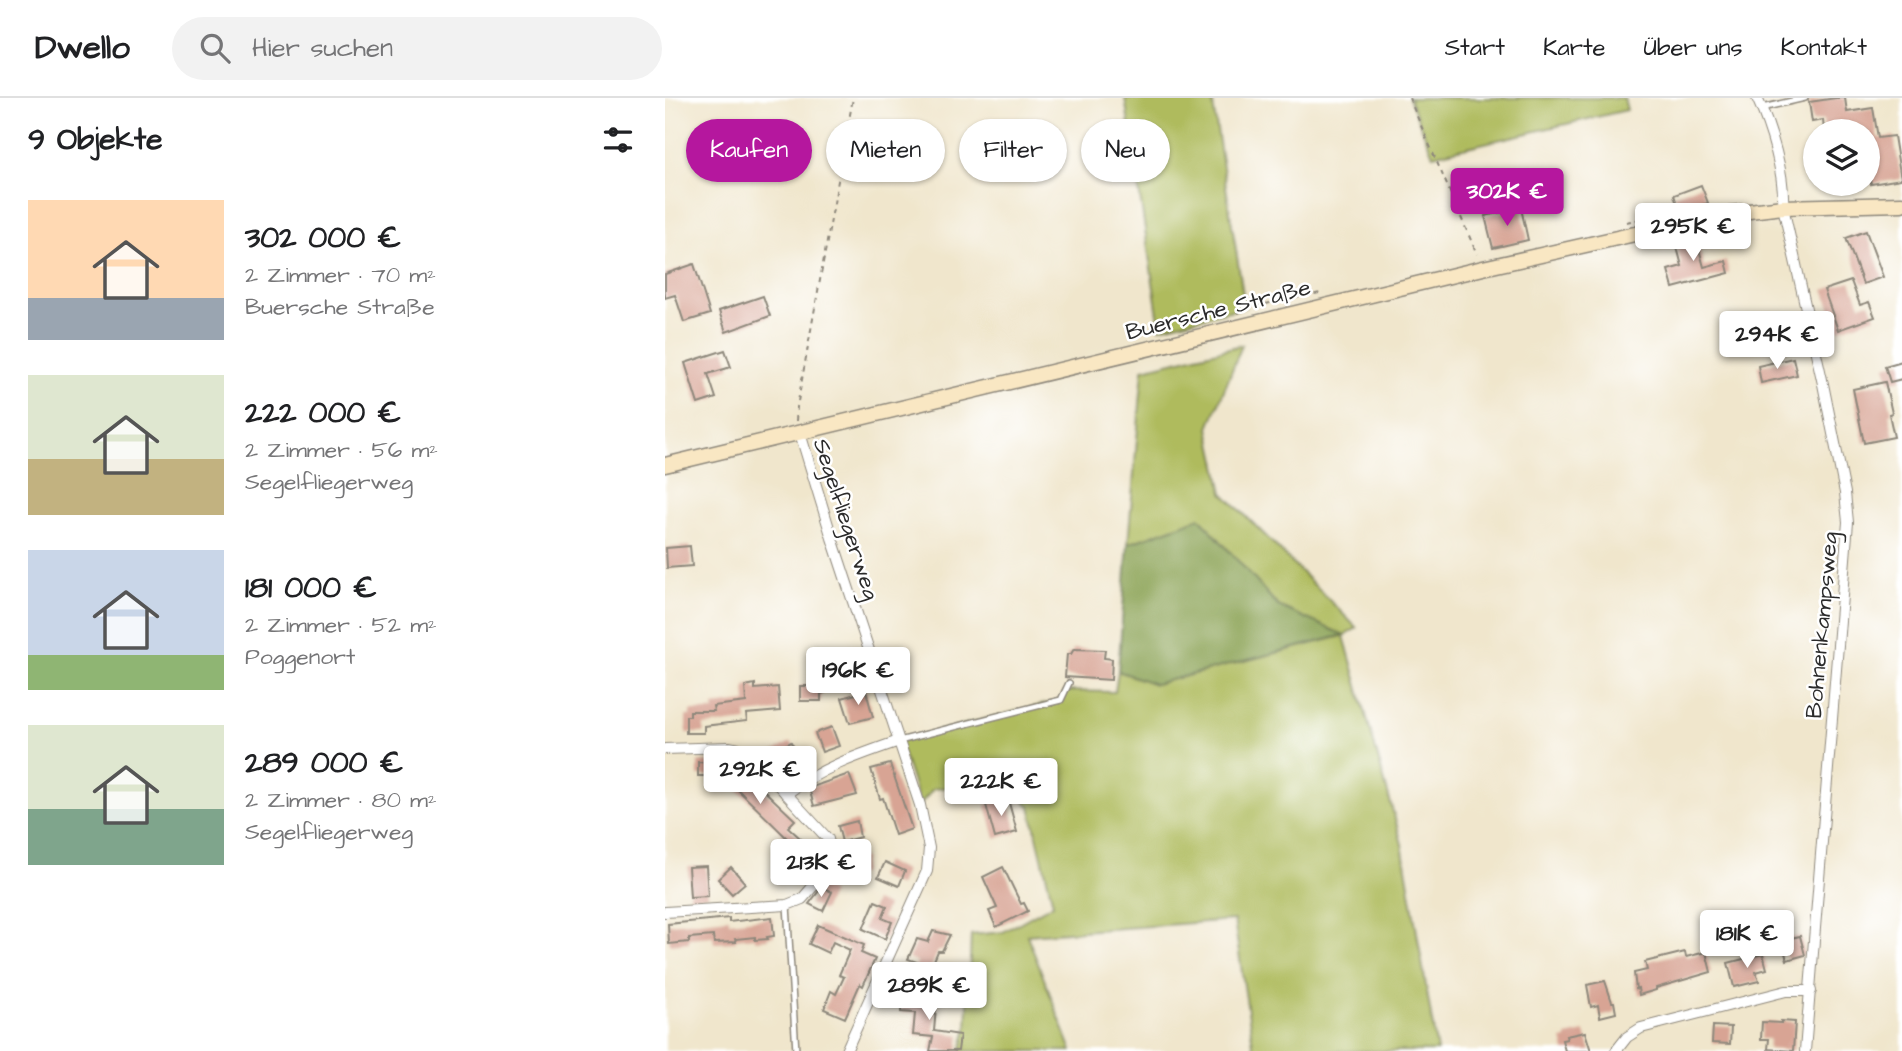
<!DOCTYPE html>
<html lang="de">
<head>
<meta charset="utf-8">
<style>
  :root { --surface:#fff; --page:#f2f2f2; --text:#202124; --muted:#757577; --line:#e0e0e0; --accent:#b5179e }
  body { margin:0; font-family:"Architects Daughter",sans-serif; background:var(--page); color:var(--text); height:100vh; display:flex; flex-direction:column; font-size:26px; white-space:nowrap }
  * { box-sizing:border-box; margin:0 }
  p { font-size:23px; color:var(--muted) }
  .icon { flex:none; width:38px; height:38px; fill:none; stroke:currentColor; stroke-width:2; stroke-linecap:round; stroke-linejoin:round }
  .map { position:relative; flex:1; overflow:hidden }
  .side { display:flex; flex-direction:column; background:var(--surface); width:665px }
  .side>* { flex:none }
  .hud { position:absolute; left:21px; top:21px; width:665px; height:63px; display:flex; gap:14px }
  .tools { position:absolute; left:1138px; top:21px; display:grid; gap:14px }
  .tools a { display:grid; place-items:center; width:77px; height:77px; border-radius:50%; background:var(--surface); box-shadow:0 2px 5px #0004; font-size:35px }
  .price { position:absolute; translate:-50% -60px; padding:0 16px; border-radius:7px; background:#fff; color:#222; font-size:23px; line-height:46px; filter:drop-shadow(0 2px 4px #0008) }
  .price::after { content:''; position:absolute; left:50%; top:42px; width:21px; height:16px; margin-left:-10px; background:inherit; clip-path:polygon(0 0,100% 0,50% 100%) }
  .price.selected { background:var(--accent); color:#fff }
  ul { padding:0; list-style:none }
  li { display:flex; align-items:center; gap:21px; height:175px; padding:0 28px }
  li span { display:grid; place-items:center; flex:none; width:196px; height:140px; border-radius:0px; color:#555 }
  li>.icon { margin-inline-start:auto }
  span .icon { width:84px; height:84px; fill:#fffc; stroke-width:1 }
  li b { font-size:30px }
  h2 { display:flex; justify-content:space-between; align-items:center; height:84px; padding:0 28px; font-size:30px }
  .chip { padding:0 24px; border-radius:32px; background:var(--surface); box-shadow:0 2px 5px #0004; font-size:24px; line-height:63px }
  .chip.selected { background:var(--accent); color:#fff }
  header { display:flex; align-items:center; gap:42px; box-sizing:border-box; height:98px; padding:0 35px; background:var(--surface); border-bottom:2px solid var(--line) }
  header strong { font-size:33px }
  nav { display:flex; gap:38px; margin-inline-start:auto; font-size:24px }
  .search { width:490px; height:63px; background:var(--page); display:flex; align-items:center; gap:18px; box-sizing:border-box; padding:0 24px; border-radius:38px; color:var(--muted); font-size:26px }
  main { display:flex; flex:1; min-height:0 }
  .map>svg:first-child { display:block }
</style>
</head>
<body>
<header>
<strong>Dwello</strong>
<div class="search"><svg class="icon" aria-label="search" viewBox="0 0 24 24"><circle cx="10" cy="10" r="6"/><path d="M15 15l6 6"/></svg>Hier suchen</div>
<nav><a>Start</a><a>Karte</a><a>Über uns</a><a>Kontakt</a></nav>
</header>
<main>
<section class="side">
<h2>9 Objekte<svg class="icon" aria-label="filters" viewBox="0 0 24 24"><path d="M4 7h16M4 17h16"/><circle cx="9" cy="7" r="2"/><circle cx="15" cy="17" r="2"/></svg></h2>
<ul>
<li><span style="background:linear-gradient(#ffd9b3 70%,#9aa5b1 0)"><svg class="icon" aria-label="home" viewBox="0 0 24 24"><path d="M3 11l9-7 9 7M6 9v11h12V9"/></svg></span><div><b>302 000 €</b><p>2 Zimmer · 70 m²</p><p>Buersche Straße</p></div></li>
<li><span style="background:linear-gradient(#dfe7d0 60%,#c2b280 0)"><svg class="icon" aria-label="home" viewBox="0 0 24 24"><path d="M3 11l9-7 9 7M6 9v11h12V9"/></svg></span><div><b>222 000 €</b><p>2 Zimmer · 56 m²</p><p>Segelfliegerweg</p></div></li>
<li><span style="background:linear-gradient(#c9d6e8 75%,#8fb573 0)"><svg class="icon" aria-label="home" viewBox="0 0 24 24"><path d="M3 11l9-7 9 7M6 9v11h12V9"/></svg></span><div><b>181 000 €</b><p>2 Zimmer · 52 m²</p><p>Poggenort</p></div></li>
<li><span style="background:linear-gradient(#dfe7d0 60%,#7fa58c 0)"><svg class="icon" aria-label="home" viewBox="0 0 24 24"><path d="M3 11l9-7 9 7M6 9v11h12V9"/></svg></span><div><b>289 000 €</b><p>2 Zimmer · 80 m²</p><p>Segelfliegerweg</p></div></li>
</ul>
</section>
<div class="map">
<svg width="1237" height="953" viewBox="0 0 1237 953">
  <rect width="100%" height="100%" fill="#fff"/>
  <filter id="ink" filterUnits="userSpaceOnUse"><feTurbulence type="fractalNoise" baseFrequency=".0143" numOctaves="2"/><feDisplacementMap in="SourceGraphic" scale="14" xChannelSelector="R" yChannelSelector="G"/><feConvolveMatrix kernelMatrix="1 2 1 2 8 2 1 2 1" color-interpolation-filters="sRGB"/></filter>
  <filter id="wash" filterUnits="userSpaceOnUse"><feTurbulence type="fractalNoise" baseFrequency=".00686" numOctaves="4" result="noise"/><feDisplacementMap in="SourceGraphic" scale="28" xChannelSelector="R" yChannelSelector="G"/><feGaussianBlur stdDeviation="1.57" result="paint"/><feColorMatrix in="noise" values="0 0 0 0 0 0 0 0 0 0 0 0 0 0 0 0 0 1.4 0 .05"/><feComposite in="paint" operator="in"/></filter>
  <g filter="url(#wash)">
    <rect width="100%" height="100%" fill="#f0e6cc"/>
    <g fill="#afbb5d" stroke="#6d7344" stroke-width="2">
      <polygon points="460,0 547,0 580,209 495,230"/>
      <polygon points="744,0 959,0 962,12 768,57"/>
      <polygon points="577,247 544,330 558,395 692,530 679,538 737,746 772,953 589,953 569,822 362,837 407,953 296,953 302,931 306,837 338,834 388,806 365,708 335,683 268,691 255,707 234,643 396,602 400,593 450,594 453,573 490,586 678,538 613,508 535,420 463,446 478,271"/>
    </g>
    <polygon fill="#8ba354" stroke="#5b6740" stroke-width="2" points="535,420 613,508 679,537 490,586 453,573 463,446"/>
    <g id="blocks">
      <g fill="#d8a494">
        <polygon points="1171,0 1180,0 1182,14 1208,10 1213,40 1229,38 1236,81 1206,86 1202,65 1202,33 1159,33 1158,22 1147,24 1144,4"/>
        <polygon points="1036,87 1043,105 1015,115 1009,97"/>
        <polygon points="856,110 863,142 828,150 820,118"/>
        <polygon points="1029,133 1039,169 1061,163 1064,175 1008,190 1003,172 1017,168 1009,138"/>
        <polygon points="1201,133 1218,179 1198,186 1181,140"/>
        <polygon points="29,166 45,216 19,224 10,197 0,200 0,176"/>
        <polygon points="1186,183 1195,207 1204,204 1210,219 1173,232 1159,192"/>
        <polygon points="98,198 105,218 61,234 54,213"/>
        <polygon points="60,252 66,269 43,276 51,300 33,306 20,265"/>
        <polygon points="1128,260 1132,277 1096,285 1093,268"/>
        <polygon points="1237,263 1237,281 1225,284 1220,268"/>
        <polygon points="1220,284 1227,315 1224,316 1229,339 1199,345 1188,291"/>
        <polygon points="25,448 27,468 2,470 1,450"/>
        <polygon points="409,551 440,552 439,560 447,561 446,582 400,579 402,556 406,556"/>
        <polygon points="155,580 165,580 168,588 173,588 174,590 156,596 156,603 135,603 135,588 158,588"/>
        <polygon points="90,586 90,591 113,589 115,613 81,616 82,623 39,628 39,635 21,635 21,618 25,618 25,613 49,613 48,608 81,604 80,588"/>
        <polygon points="201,593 208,619 185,625 177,600"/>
        <polygon points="167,629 174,648 157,654 150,635"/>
        <polygon points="126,644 137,664 132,666 133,669 124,674 122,671 116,674 106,655"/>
        <polygon points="62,663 82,680 84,678 130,722 123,729 147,751 126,756 143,757 130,771 117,758 111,760 126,744 64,683 63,684 55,678 33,678 33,664 49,665"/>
        <polygon points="225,666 247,731 230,737 218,700 215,701 206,671"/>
        <polygon points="184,676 192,697 149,708 144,690"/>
        <polygon points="343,701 352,734 330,740 321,707"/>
        <polygon points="192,723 195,739 177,744 173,728"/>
        <polygon points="174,759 199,760 197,776 171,773"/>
        <polygon points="220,764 240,773 234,788 213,779"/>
        <polygon points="41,768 43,798 25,799 23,769"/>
        <polygon points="66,769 80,785 67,796 53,781"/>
        <polygon points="338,769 356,806 359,805 363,813 331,829 324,813 332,810 318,779"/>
        <polygon points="157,789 167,794 158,813 144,806"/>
        <polygon points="210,803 222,808 217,820 227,824 220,841 198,831"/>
        <polygon points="107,819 109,838 102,839 103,841 90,842 90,839 70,841 71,844 49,845 48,838 24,840 24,844 4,846 3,826 64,820 64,824"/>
        <polygon points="153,827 199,847 196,855 210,861 198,888 195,886 180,920 159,911 166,893 171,896 179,879 174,877 185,852 168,844 163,855 144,846"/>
        <polygon points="1122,827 1126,840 1135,838 1140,857 1122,862 1116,840 1109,842 1106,831"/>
        <polygon points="268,833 285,837 277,853 273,853 263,877 252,877 249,871 252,864 243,861 252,841 263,844"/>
        <polygon points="1020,854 1021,859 1041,854 1046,874 991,890 991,892 974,897 973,890 971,891 969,875 982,872 980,864"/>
        <polygon points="1098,856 1102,871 1091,874 1094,883 1069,889 1063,865"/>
        <polygon points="940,883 947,904 949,904 951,915 935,919 933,907 926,909 922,887"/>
        <polygon points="237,896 272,898 269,933 295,937 293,953 265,953 268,939 248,937 250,915 236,914"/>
        <polygon points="1116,923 1130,924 1128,953 1103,951 1104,941 1096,941 1097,924 1116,925"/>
        <polygon points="1048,928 1066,929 1065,946 1047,945"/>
        <polygon points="920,934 926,953 900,953 897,942 902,941 901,938"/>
      </g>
    </g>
  </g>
  <g filter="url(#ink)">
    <use href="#blocks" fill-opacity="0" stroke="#8e887c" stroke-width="2"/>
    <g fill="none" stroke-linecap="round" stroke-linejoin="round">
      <g stroke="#8e887c" stroke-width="8">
        <g id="service">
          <polyline points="1097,10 1140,0"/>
          <polyline points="234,643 396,602 404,585"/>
          <polyline points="122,807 131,953"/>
        </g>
      </g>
      <g stroke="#8e887c" stroke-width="12">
        <g id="minor">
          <path d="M1092 0C1106 30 1120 76 1118 109L1158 286 1180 395 1183 424 1140 953"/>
          <polyline points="135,335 167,440 255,707 264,750 262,773 181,953"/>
          <polyline points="0,651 65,649 79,652 90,662 163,741 167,759 159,776 137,801 122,807 0,814"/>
          <path d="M121 696C158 669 191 658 234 643"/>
          <polyline points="951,953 962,939 976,930 1121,893 1146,893"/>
        </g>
      </g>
      <g stroke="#8e887c" stroke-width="17">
        <polyline id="secondary" points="0,367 818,170 1059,116 1118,109 1237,106"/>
      </g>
      <g stroke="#8e887c" stroke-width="2" stroke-dasharray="5 5" stroke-linecap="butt">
        <polyline points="744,0 812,156"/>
        <polyline points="961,124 990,118"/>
        <polyline points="572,215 585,209 655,195"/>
        <polyline points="131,323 132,309 188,0"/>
      </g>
      <use href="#service" stroke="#fff" stroke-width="5"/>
      <use href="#minor" stroke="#fff" stroke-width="10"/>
      <use href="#secondary" stroke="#f9e7c3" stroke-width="14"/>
    </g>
  </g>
  <g text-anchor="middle" stroke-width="5" stroke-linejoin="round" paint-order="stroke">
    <g font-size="23" fill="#2b2b2b" stroke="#fff">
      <text transform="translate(553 211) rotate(-14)" y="8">Buersche Straße</text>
      <text transform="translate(182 421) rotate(72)" y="8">Segelfliegerweg</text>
      <text transform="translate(1156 527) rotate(-85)" y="8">Bohnenkampsweg</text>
    </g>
  </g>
</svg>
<div class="tools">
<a><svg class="icon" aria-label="layers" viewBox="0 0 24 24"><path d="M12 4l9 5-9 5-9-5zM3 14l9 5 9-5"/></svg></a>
</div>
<b class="price selected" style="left:842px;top:130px">302K €</b>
<b class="price" style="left:1028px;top:165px">295K €</b>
<b class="price" style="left:1112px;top:273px">294K €</b>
<b class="price" style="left:193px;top:609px">196K €</b>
<b class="price" style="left:95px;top:708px">292K €</b>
<b class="price" style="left:336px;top:720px">222K €</b>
<b class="price" style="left:156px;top:801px">213K €</b>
<b class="price" style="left:1082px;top:872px">181K €</b>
<b class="price" style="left:264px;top:924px">289K €</b>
<div class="hud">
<a class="chip selected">Kaufen</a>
<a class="chip">Mieten</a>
<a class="chip">Filter</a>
<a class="chip">Neu</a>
</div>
</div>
</main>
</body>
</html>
